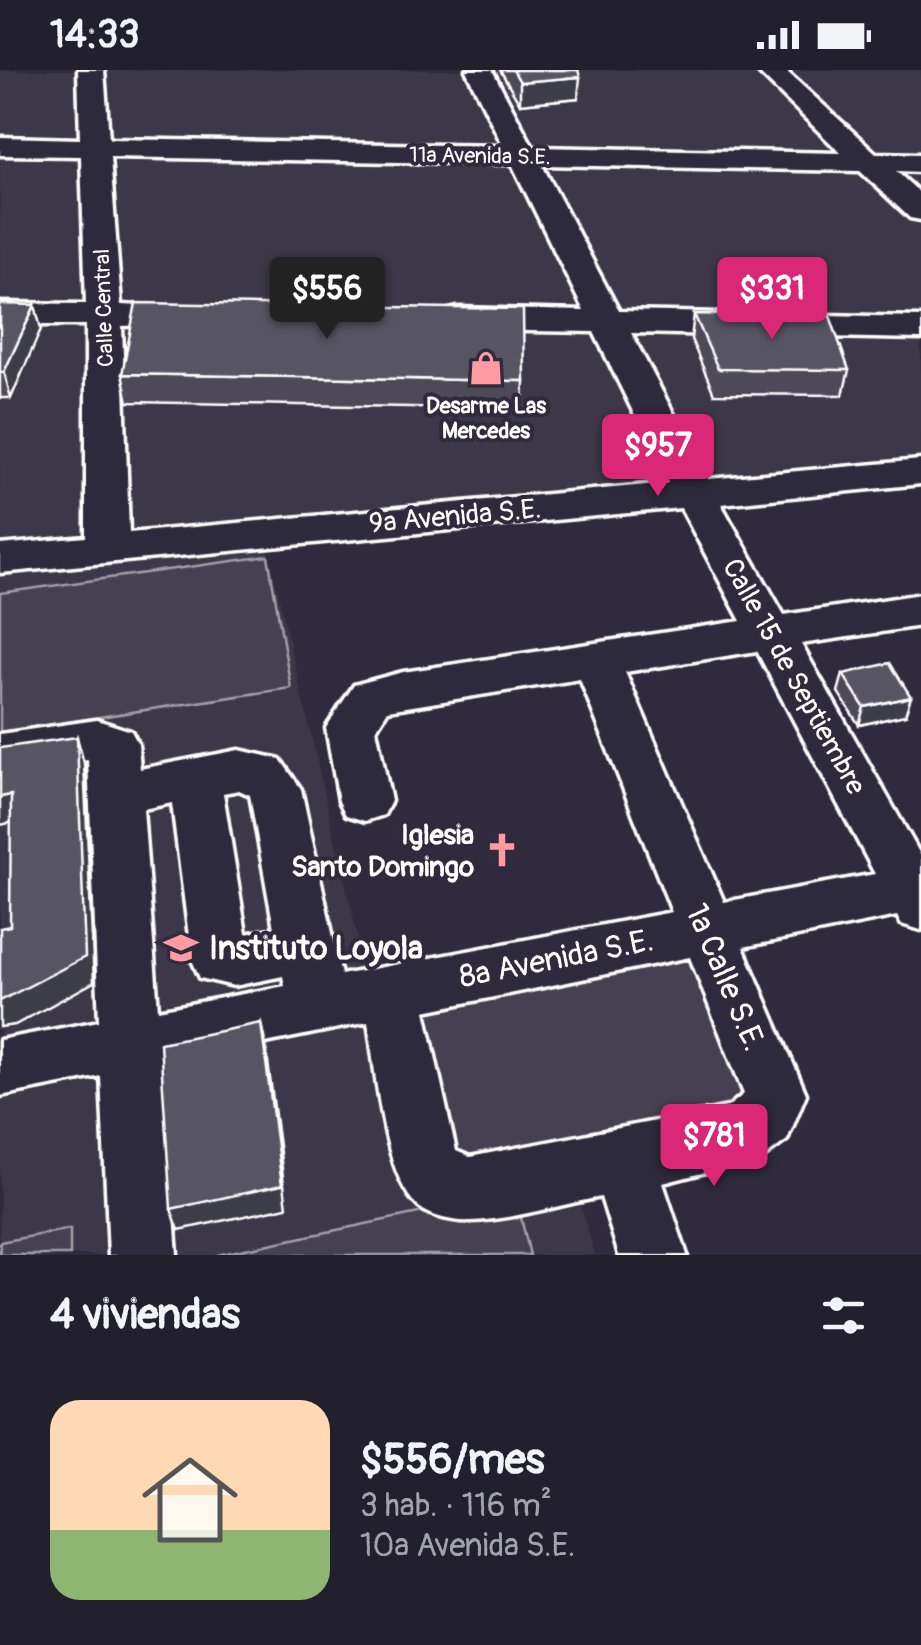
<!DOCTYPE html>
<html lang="es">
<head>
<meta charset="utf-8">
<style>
  :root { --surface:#23202e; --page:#2b2836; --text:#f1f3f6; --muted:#a3a3aa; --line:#403e4a; --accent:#db2777 }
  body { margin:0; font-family:Pangolin,sans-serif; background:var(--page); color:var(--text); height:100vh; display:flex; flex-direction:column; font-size:38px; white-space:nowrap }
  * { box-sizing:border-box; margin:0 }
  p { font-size:32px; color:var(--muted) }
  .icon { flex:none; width:55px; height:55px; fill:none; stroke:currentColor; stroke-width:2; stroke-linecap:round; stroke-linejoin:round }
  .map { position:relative; height:1185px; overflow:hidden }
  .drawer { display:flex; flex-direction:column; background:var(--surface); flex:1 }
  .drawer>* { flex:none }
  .price { position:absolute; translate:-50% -85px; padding:0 22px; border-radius:10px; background:var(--accent); color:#fff; font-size:32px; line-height:65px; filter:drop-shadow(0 2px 5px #0008) }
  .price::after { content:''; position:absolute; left:50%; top:60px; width:30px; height:22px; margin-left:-15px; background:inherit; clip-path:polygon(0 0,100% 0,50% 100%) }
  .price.on { background:#222; color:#fff }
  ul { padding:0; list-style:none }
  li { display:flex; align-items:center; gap:30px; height:250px; padding:0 50px }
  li+li { border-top:2px solid var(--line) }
  li span { display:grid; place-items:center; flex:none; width:280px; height:200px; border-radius:30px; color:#555 }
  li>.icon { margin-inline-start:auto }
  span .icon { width:120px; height:120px; fill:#fffc; stroke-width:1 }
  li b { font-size:42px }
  h2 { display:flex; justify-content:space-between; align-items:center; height:120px; padding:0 50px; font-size:42px }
  .status { display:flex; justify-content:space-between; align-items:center; height:70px; padding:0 50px; background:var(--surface); direction:ltr }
  .status svg { height:28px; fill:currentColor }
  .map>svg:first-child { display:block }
</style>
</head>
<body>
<div class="status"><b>14:33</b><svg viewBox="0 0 49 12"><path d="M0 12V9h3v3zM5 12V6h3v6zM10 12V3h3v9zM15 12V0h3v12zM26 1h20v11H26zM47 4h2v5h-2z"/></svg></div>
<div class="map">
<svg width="921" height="1185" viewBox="0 0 921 1185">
  <rect width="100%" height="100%" fill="#2f2a3d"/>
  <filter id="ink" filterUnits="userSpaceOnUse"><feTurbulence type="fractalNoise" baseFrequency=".01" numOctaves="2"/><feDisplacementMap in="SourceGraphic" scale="20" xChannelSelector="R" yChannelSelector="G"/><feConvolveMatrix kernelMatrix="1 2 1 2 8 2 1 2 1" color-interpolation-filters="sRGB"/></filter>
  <g filter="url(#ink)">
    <g fill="#3c3749">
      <polygon points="0,0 921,0 921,402 0,489"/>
      <polygon points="267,476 427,1165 581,1136 595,1185 0,1185 0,507"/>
    </g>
    <g fill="#464152" stroke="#a2a0a8" stroke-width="2.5">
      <polygon points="268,486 291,618 0,662 0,523"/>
      <polygon points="660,885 687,888 708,902 749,1007 741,1036 454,1093 420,957 427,933"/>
      <polygon points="515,1123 530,1185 217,1185"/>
      <polygon points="70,1159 70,1185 0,1185 0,1172"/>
    </g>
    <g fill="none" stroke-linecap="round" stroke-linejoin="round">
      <g stroke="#fff" stroke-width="7">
        <path id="minor" d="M78 0H104L109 69 503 76 466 0H492L533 77 841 83 756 0H785L876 83 921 84V102L896 101 921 124V150L910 148 860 101 542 95 619 241 921 247V269L631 263 708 409 921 390V414L721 434 784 545 921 524V556L801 574 921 786V860L901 854 897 846 743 877 806 1024 787 1070 764 1087 663 1113 687 1185H619L601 1127C559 1135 514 1149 471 1151 455 1152 431 1147 419 1137 383 1106 376 1000 368 952L163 994 177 1185H109L101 1006 0 1026V970L99 951 88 689 0 702V664L97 650 131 661 138 674 140 699 239 680 280 689 301 719 341 905 672 842 580 609 388 640 376 659 391 731 384 745 365 751 346 745 339 731 326 658 354 615 403 602 741 551 681 438 0 503V475L86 467V255H0V233L86 234 81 86 0 85V67L80 69ZM110 87 512 94 584 241 458 238 445 241 440 249 445 257 458 260 594 262 668 413 129 463 122 256 208 253 214 246 208 239 121 235ZM757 581 875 804 724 832 625 602ZM239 720 250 725 274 858 246 864 223 723ZM172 733 192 890 200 908 234 916 283 906 285 916 158 940 143 739ZM690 887 744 1024 728 1037 470 1087 456 1081 425 941Z"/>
      </g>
      <use href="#minor" fill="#2f2a3d" fill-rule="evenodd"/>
    </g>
    <g fill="#4d4956" stroke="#fff" stroke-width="2.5">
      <polygon points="500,0 578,0 578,28 520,34"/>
      <polygon points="0,234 41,259 11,328 0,328"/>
      <polygon points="694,244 849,300 843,325 714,324 691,269"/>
      <polygon points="122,304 524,311 523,339 128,332"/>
      <polygon points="843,604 905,645 859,655 838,622"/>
    </g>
    <g fill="#3e3c46" stroke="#fff" stroke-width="2.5">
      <polygon points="580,7 578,28 520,34 520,12"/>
      <polygon points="35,235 41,259 11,328 4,302"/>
      <polygon points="911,627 905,645 859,655 864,637"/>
      <polygon points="77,667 84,693 94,912 15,955 0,957 0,931"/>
      <polygon points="11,725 20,751 0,755 0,727"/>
      <polygon points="261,953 266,977 287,1137 179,1160 171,1139"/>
    </g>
    <g fill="#595564" stroke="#fff" stroke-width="2.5">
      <polygon points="513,0 578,0 580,7 520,12"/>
      <polygon points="136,233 523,239 524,311 122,304"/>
      <polygon points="0,234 35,235 4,302 0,302"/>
      <polygon points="694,244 830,246 849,300 718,299"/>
      <polygon points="890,593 911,627 864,637 843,604"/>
      <polygon points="77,667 85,887 0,931 0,858 10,856 11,725 0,727 0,678"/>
      <polygon points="261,953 282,1115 171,1139 160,973"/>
    </g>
  </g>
  <defs>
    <g id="shop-bare" transform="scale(2.7)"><path d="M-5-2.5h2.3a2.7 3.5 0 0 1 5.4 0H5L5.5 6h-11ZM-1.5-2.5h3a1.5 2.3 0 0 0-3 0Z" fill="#ff9aa2" stroke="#2f2a3d" stroke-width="2.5" paint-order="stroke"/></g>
    <g id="church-bare" transform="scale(2.7)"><path d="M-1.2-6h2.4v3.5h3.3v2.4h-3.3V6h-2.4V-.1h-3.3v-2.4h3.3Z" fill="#ff9aa2" stroke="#2f2a3d" stroke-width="2.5" paint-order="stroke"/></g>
    <g id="school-bare" transform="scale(2.7)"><path d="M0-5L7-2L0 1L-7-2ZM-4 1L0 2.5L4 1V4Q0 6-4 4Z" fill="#ff9aa2" stroke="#2f2a3d" stroke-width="2.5" paint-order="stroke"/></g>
  </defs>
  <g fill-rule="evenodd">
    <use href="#shop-bare" x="486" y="298"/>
    <use href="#church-bare" x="502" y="780"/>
    <use href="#school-bare" x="181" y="878"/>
  </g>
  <g text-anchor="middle" stroke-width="8" stroke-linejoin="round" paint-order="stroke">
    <g font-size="22" fill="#fff" stroke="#2f2a3d">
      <text transform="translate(480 85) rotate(1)" y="8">11a Avenida S.E.</text>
      <text transform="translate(103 238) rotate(-92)" y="8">Calle Central</text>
    </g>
    <g font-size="22" font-weight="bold" fill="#fff" stroke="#2f2a3d">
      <text x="486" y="343">Desarme Las<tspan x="486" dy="25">Mercedes</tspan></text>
    </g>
    <g font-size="28" fill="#fff" stroke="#2f2a3d">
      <text transform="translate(455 445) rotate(-5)" y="10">9a Avenida S.E.</text>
      <text transform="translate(795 606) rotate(61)" y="10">Calle 15 de Septiembre</text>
    </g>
    <g font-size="28" font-weight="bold" fill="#fff" stroke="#2f2a3d" text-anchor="end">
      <text x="474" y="774">Iglesia<tspan x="474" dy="32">Santo Domingo</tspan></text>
    </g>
    <g font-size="32" font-weight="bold" fill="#fff" stroke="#2f2a3d" text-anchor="start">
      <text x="209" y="889">Instituto Loyola</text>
    </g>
    <g font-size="32" fill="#fff" stroke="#2f2a3d">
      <text transform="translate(556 888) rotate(-11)" y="11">8a Avenida S.E.</text>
      <text transform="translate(726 907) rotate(67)" y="11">1a Calle S.E.</text>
    </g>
  </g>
</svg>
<b class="price on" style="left:327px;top:272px">$556</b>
<b class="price" style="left:772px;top:272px">$331</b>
<b class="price" style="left:658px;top:429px">$957</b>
<b class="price" style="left:714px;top:1119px">$781</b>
</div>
<section class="drawer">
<h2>4 viviendas<svg class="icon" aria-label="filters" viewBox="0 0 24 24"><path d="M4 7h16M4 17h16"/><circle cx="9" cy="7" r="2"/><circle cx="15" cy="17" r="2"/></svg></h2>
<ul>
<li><span style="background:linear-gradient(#ffd9b3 65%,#8fb573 0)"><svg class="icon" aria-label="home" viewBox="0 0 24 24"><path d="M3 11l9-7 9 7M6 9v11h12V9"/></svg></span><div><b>$556/mes</b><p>3 hab. · 116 m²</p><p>10a Avenida S.E.</p></div></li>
</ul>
</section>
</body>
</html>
